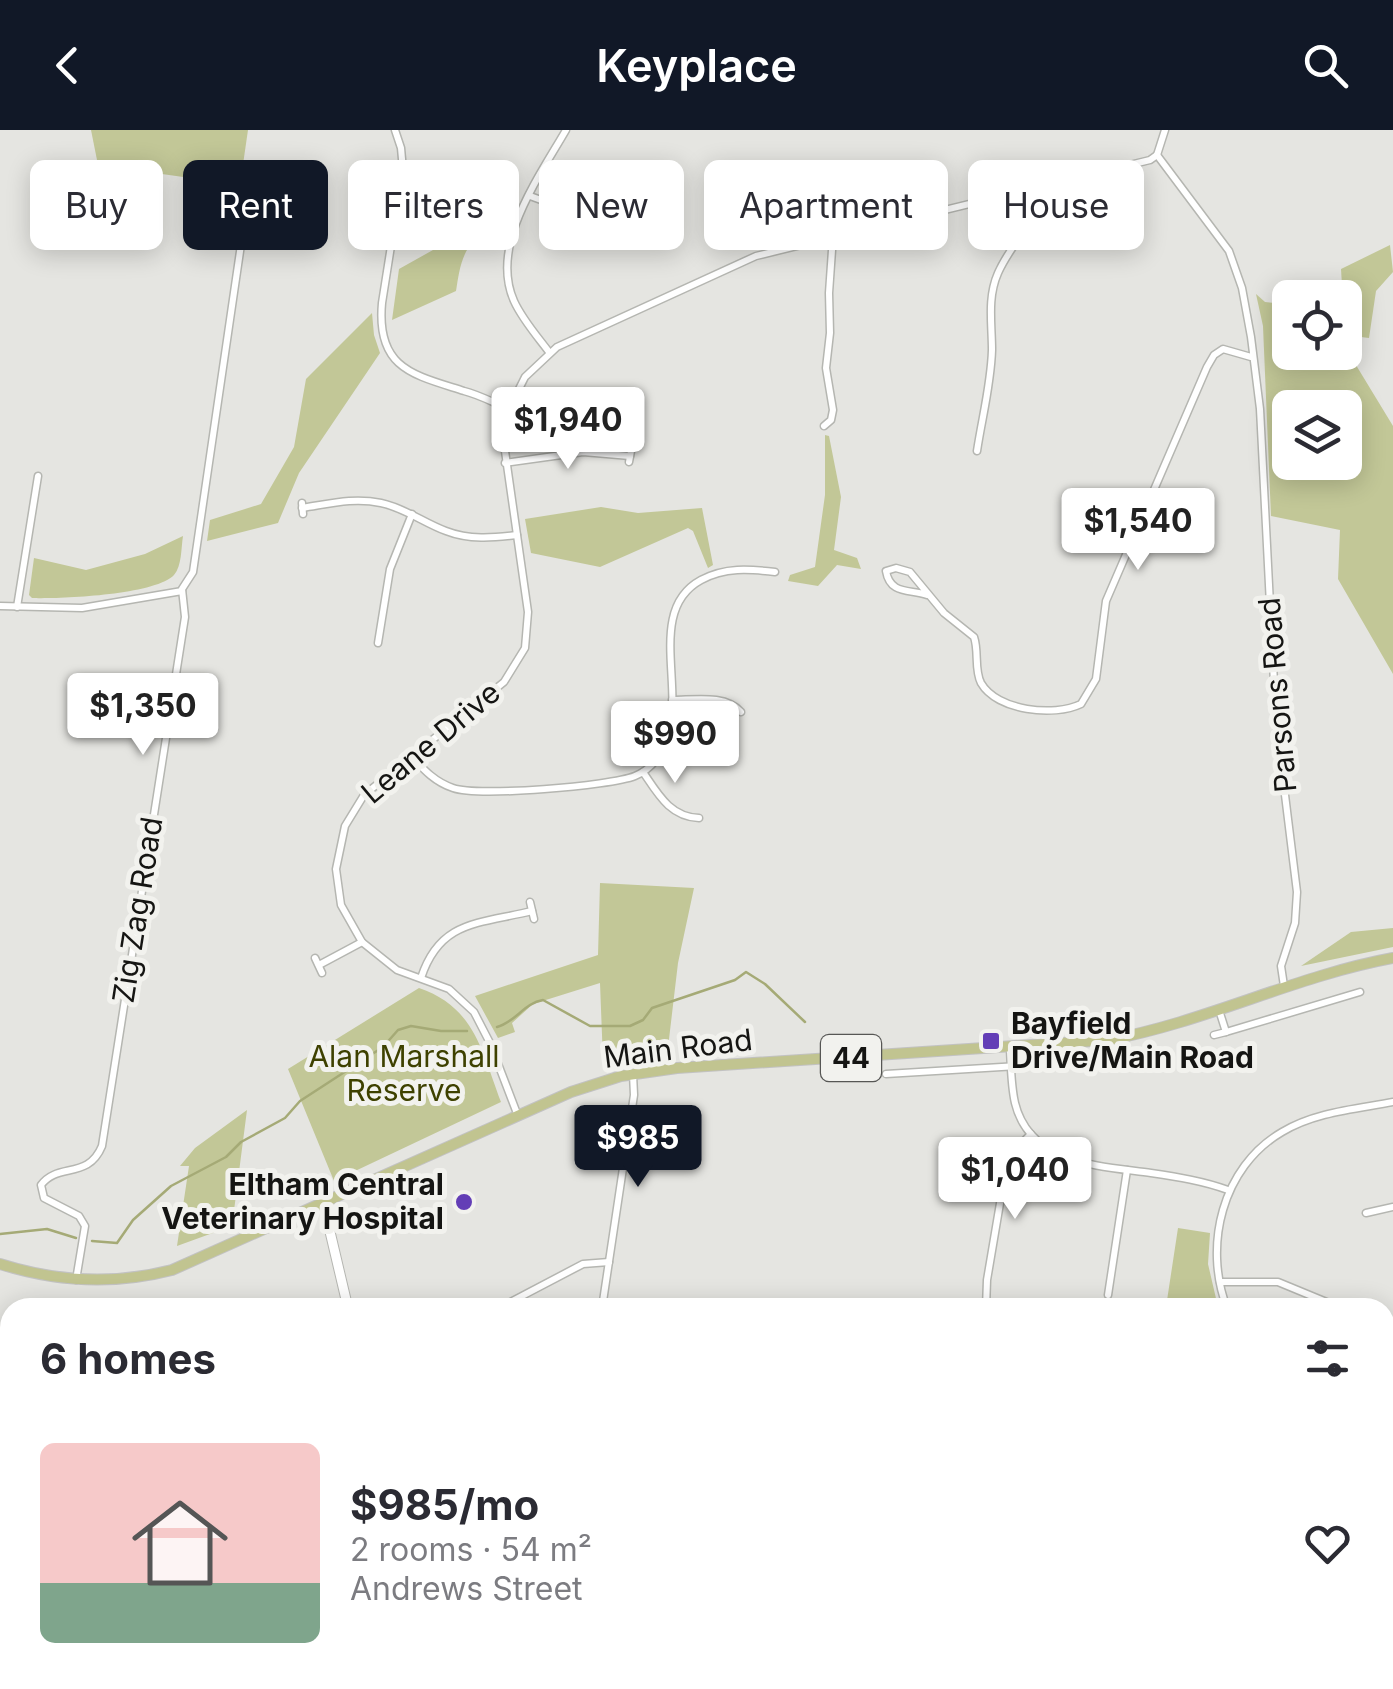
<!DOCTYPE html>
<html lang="en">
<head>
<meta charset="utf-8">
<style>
  :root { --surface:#fff; --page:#f7f7f7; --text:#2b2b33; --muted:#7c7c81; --line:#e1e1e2; --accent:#111827 }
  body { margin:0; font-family:Inter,sans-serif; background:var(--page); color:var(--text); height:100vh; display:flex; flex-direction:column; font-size:38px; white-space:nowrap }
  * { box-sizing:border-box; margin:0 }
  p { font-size:32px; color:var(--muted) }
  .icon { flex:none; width:55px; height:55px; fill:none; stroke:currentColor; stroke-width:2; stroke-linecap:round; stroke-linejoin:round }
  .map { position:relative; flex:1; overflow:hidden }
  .side { position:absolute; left:0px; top:1168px; width:1395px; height:392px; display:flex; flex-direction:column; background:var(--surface); border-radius:30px 30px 0 0; box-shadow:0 5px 25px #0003 }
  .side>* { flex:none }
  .guide { position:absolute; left:30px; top:30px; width:1335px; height:90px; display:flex; gap:20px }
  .fabs { position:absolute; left:1272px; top:150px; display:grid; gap:20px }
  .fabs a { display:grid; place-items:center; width:90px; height:90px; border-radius:15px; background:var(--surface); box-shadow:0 5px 25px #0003; font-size:50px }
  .price { position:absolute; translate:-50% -85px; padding:0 22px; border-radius:10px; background:#fff; color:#222; font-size:32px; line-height:65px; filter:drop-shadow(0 2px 5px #0008) }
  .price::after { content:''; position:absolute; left:50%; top:60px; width:30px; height:22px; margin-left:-15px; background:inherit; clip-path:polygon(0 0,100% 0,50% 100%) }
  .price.selected { background:var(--accent); color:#fff }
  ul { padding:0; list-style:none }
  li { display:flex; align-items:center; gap:30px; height:250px; padding:0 40px }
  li+li { border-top:2px solid var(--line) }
  li span { display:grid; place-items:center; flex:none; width:280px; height:200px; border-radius:15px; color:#555 }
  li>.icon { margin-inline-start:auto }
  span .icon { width:120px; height:120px; fill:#fffc; stroke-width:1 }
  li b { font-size:42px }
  h2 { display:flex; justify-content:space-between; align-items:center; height:120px; padding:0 40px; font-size:42px }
  .tag { padding:0 35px; border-radius:15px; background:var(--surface); box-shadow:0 5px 25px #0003; font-size:35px; line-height:90px }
  .tag.selected { background:var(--accent); color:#fff }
  header { display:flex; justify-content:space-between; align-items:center; height:130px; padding:0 40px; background:var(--accent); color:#fff; font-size:45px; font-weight:600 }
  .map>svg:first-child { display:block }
</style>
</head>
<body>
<header><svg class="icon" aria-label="back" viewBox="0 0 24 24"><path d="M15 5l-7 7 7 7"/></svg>Keyplace<svg class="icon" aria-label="search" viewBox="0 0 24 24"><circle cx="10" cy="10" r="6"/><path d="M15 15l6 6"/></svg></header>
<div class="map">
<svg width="1393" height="1559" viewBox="0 0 1393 1559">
  <rect width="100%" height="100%" fill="#e5e5e1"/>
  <g fill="#c2c797" fill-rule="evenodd">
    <polygon points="91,0 248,0 240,55 98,35"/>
    <path d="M517 73C503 101 496 92 476 109 461 122 459 143 456 161L392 190 399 139Z"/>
    <polygon points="1390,115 1393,142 1376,161 1369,208 1345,205 1341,139"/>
    <path d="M1256 164 1265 172 1290 175V222H1345V217L1393 296V544L1338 449 1340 400 1271 386 1263 196ZM1290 278H1345V332H1290Z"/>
    <polygon points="372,183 374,205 380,223 299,343 278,393 207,411 210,390 261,374 294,317 306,249"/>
    <polygon points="825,305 829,306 841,367 834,420 857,428 861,439 837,435 818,456 788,451 790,445 815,437 825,365"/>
    <polygon points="601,377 638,383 702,378 713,435 708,438 693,401 688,398 600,437 531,423 525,389"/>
    <path d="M183 406C181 418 182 436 174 445 155 465 60 469 32 468L29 465 34 428 86 440 145 424Z"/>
    <polygon points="600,753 694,758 678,833 667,926 603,931 600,853 533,874 512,893 515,902 498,908 475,866 598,825"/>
    <polygon points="1393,798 1393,817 1301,836 1351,802"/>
    <path d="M419 858C475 877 482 922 501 972L334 1051 288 939Z"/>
    <polygon points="247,980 232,1096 177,1116 189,1036 180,1036 195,1018"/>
    <polygon points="1178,1098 1210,1103 1208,1134 1218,1177 1166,1177"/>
  </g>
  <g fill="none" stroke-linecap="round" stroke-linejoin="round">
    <g stroke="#a5aa76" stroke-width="2.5">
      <path d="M497 897C516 892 524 873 543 870L590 896H630L643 890 652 878 735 850 746 842 765 854 805 892"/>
      <polyline points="0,1104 47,1099 76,1108"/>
      <polyline points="92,1111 117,1113 133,1090 171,1056 226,1027 241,1012 285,988 300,971 383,917 398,900 411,896 441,901 467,901"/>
    </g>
    <g stroke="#b5b6b1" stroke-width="9">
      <g id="minor">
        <path d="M395 0 401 18 403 40 382 173C376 239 414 245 464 261 480 265 494 273 509 279"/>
        <polyline points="1157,25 1229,121 1242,158 1251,207 1260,279 1276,592 1297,762 1295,793 1281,836 1284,856"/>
        <polyline points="1157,25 1165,0"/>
        <polyline points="530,66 563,78 612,76"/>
        <path d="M549 222C537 206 522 189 514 171 489 115 539 47 566 0"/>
        <polyline points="824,296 831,290 833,280 826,238 830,203 829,163 833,106"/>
        <path d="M977 321C982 288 991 254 992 220 992 194 987 168 998 143 1013 109 1035 101 1030 59"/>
        <polyline points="629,332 631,321"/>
        <polyline points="505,333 583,322 630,326"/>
        <polyline points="302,373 303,384"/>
        <path d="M302 378C329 374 353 367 381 373 405 378 424 393 446 401 469 410 493 408 517 405"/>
        <path d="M927 465C910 459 890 465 886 441L896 438 910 442 944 483 974 507C979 521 974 540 981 553 997 581 1054 587 1081 574L1096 549 1106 471 1207 237 1214 225 1223 219 1251 227"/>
        <polyline points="0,476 82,478 182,461"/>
        <polyline points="17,477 38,346"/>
        <polyline points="378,513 390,439 412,384"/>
        <path d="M672 570C694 570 726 564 741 582"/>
        <path d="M411 626C424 640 435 652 453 658 478 667 610 656 635 646 647 641 656 632 662 621 692 571 642 482 701 450 725 437 749 439 775 442"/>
        <path d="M643 642C658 664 670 687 699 688"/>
        <polyline points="530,772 534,789"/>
        <polyline points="315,828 322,843"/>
        <polyline points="319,835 362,812"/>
        <path d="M421 848C440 790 479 794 532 781"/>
        <polyline points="1219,880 1226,902 1360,862"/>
        <polyline points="1214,905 1226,902"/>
        <path d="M1010 919C1011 936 1011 956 1015 973 1030 1035 1101 1036 1151 1043 1178 1047 1203 1051 1228 1060"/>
        <polyline points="886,944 1117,930"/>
        <polyline points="518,986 490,913 474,882 449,859 397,840 362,812 341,775 336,739 345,696 364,665 504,552 525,518 528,482 504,314 509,279 525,247 557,217 756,126 1150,30 1157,25"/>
        <polyline points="1366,1083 1393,1077"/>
        <path d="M76 1150 85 1096 79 1086 44 1068 41 1055C58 1032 88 1050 102 1016L185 487 182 459 193 442 243 101 254 56"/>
        <polyline points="1220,1152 1278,1152 1341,1178"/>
        <polyline points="1108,1165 1127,1040"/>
        <polyline points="499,1178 583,1134 609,1132"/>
        <polyline points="602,1178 634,965 633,944"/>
        <polyline points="986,1178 987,1150 1006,1038 1013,1022 1031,1004"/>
        <path d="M1227 1178C1203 1116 1222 1037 1282 1002 1315 982 1356 979 1393 972"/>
        <polyline points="1385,1188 1388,1188"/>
        <polyline points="0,1307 10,1308"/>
        <polyline points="1385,1331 1393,1320"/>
        <polyline points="0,1449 10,1450"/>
        <polyline points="1385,1466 1393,1464"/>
        <polyline points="155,1550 163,1559"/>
        <polyline points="1084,1550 1101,1559"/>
        <polyline points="287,1559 309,1550"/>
        <polyline points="687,1559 688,1550"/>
        <polyline points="885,1559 887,1550"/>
      </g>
    </g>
    <g stroke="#b5b6b1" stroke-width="11">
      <g id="tertiary">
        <polyline points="323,1072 348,1178"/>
        <polyline points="451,1550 453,1559"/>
      </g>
    </g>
    <g stroke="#c2c2c2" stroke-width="12">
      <path id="primary" d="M0 1134C57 1152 114 1155 172 1140L571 962 621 946 677 938 1108 910C1206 892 1295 846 1393 828"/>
    </g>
    <use href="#minor" stroke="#fff" stroke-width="6"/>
    <use href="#tertiary" stroke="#fff" stroke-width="9"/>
    <use href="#primary" stroke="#c1c490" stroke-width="10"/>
  </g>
  <g fill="#633eb6" stroke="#f2f2ee" stroke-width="4">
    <rect x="981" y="901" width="20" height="20" rx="5"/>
    <circle cx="464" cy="1072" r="10"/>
  </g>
  <g text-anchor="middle" stroke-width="10" stroke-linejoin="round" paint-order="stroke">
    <rect fill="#f2f2ee" stroke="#575755" stroke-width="2.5" x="821" y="905" width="60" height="46" rx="8"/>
    <g font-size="28" font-weight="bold" fill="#151513">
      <text x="851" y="938">44</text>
    </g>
    <g font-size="30" fill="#151513" stroke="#f2f2ee">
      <text transform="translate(1278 565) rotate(-95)" y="10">Parsons Road</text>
      <text transform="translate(431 613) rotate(-40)" y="10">Leane Drive</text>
      <text transform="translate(138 780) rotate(-81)" y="10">Zig Zag Road</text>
      <text transform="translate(678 919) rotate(-7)" y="10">Main Road</text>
    </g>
    <g font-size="30" font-weight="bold" fill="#151513" stroke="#f2f2ee" text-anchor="start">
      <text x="1011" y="904">Bayfield<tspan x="1011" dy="34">Drive/Main Road</tspan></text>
      <text x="444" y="1065" text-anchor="end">Eltham Central<tspan x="444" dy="34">Veterinary Hospital</tspan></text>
    </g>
    <g font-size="30" fill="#3e4100" stroke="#f2f2ee">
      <text x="404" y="937">Alan Marshall<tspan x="404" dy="34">Reserve</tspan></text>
    </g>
  </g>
</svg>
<div class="fabs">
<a><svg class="icon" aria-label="locate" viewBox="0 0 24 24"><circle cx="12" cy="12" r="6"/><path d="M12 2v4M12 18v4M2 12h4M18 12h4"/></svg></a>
<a><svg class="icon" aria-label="layers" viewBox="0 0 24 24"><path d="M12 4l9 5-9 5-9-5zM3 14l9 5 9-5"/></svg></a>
</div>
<b class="price" style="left:568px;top:342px">$1,940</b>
<b class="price" style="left:1138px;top:443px">$1,540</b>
<b class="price" style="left:143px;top:628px">$1,350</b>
<b class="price" style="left:675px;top:656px">$990</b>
<b class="price selected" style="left:638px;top:1060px">$985</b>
<b class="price" style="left:1015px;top:1092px">$1,040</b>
<div class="guide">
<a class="tag">Buy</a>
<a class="tag selected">Rent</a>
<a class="tag">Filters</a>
<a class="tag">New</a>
<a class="tag">Apartment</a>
<a class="tag">House</a>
</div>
<section class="side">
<h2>6 homes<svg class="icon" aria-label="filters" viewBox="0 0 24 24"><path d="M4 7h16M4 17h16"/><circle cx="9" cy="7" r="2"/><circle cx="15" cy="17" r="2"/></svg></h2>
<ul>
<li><span style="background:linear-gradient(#f6c9c9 70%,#7fa58c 0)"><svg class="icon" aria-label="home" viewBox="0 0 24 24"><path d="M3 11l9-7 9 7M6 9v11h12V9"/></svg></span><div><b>$985/mo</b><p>2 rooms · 54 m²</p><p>Andrews Street</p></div><svg class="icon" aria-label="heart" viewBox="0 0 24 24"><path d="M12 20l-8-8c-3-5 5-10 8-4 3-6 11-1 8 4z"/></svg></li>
</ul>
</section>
</div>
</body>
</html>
